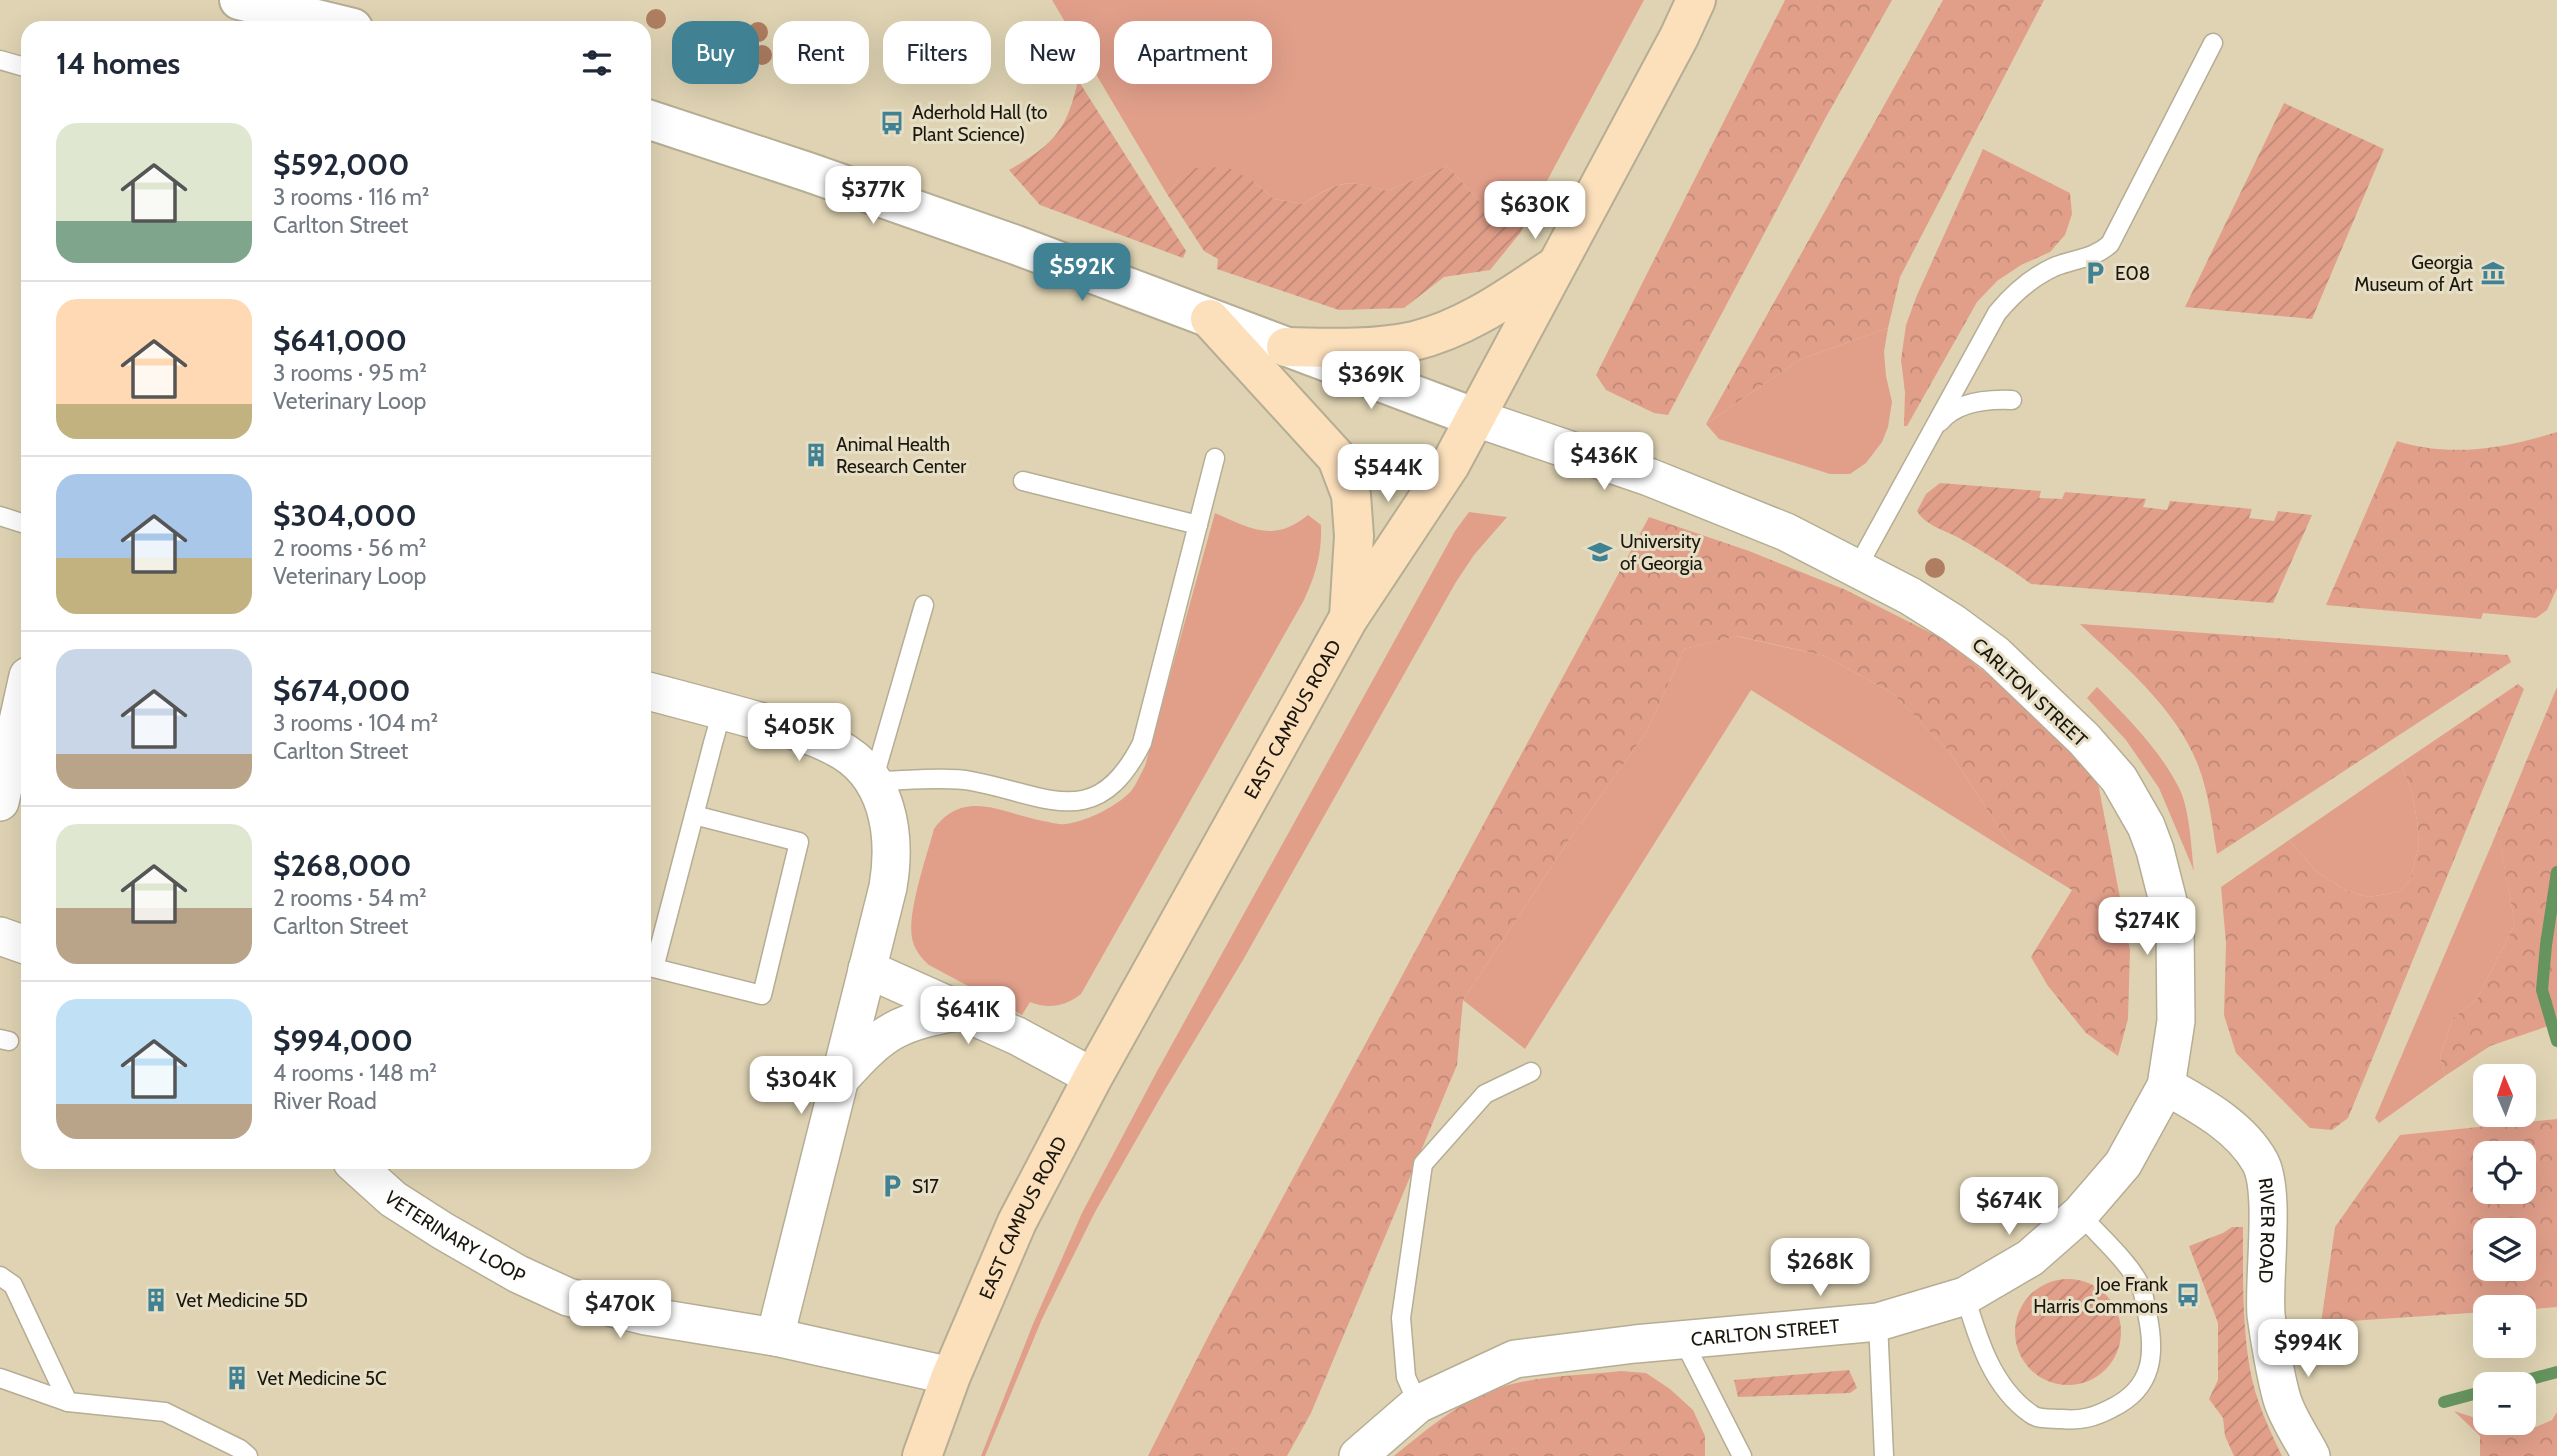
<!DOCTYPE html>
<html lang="en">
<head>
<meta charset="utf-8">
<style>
  :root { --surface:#fff; --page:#f2f2f3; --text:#1f2937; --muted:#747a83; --line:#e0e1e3; --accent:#418194 }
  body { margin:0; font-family:Cabin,sans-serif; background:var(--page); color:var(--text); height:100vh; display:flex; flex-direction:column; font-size:26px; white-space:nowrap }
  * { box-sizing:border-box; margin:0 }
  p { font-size:23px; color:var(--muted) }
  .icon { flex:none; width:38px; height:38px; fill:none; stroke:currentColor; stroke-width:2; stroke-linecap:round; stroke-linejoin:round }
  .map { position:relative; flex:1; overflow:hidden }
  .details { position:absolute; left:21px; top:21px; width:630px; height:1148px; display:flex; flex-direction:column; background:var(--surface); border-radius:21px; box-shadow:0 7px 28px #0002 }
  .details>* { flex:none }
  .top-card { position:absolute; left:672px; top:21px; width:665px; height:63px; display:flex; gap:14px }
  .needle { width:46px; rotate:358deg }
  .fabs { position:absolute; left:2473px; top:1064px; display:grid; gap:14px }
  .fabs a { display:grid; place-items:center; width:63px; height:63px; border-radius:14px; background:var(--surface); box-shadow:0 7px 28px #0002; font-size:35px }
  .price { position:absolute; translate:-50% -60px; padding:0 16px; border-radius:14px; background:#fff; color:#222; font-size:23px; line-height:46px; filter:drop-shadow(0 2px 4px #0008) }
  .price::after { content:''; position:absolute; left:50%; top:42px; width:21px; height:16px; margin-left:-10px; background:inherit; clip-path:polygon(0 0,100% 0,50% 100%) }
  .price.active { background:var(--accent); color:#fff }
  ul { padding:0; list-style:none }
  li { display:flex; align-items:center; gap:21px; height:175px; padding:0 35px }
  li+li { border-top:2px solid var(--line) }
  li span { display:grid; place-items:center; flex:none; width:196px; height:140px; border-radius:21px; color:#555 }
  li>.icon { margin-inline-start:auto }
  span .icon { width:84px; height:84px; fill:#fffc; stroke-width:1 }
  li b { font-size:30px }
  h2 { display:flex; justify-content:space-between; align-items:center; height:84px; padding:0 35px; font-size:30px }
  .tag { padding:0 24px; border-radius:21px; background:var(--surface); box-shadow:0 7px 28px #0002; font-size:24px; line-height:63px }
  .tag.active { background:var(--accent); color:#fff }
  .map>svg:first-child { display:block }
</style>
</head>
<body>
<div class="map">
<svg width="2557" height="1456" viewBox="0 0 2557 1456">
  <defs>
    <pattern id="forest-crowns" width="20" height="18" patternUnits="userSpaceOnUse" patternTransform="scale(1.75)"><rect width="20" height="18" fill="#e19f8a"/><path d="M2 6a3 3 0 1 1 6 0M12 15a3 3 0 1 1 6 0" fill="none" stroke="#c08876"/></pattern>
    <pattern id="garden-furrows" width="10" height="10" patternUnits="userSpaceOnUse" patternTransform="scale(1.75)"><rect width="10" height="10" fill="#e19f8a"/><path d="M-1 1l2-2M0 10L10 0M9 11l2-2" fill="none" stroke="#c08876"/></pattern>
  </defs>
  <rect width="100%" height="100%" fill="#e7dfc5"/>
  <path fill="#dfd3b3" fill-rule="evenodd" d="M0 0H2557V1456H0ZM28 28H644V1162H28ZM2485 1076H2524V1115H2485ZM2485 1153H2524V1192H2485ZM2485 1230H2524V1269H2485ZM2485 1307H2524V1346H2485ZM2485 1384H2524V1423H2485Z"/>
  <g fill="#e19f8a">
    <path d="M1052 0H1644L1533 207 1515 205 1495 211 1482 204 1447 166 1387 191C1345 178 1338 182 1303 204L1274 199 1253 181 1182 175 1167 194Z"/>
    <polygon points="1888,328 1884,352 1886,376 1892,402 1888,427 1882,442 1866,463 1850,474 1830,474 1719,439 1706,424 1799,360"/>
    <polygon points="1469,512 1507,517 1474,555 1456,582 1243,960 1163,1093 1095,1212 1042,1319 985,1456 981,1456 1033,1324 1082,1213 1155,1075 1455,531"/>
    <path d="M1215 513C1251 529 1274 543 1308 515L1321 525C1322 554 1316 574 1304 600L1081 994C1065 1007 1048 1009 1030 1002L1022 1015 929 965C921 958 914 949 912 938 907 913 927 855 934 829 964 787 1004 814 1043 821 1050 822 1058 825 1065 824 1086 822 1118 806 1132 790 1137 783 1141 773 1145 766Z"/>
    <polygon points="1736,636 1825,656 1892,693 1949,751 2018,857 1751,690 1525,1049 1463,1000 1567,843 1647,731 1684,649"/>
    <path d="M2097 687C2126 716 2162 752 2180 790 2190 812 2191 847 2194 871L2159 788 2126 740 2087 698Z"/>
    <polygon points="2401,763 2412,793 2417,820 2419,845 2410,880 2399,892 2368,897 2347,891 2317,872 2289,840"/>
    <polygon points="2500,843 2515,924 2477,999 2453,1018 2440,1057 2445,1076 2379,1123 2375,1118 2491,846"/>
  </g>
  <g fill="url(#forest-crowns)" fill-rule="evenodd">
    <polygon points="1785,0 1892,0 1826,117 1668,415 1654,413 1606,390 1596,375"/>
    <polygon points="1943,0 2044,0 1900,277 1888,328 1799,360 1706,424"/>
    <polygon points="1983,149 2070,193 2072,214 2065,235 2050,252 2021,265 1997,281 1977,302 1907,426 1904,426 1905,392 1901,360 1906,325 1917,295"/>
    <path d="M2557 432V588L2547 610 2536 618 2483 613 2481 619 2326 605 2397 441C2451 458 2505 448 2557 432Z"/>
    <polygon points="1649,517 1749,551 1846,590 1945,640 2026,705 2098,783 2130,950 2128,1019 2118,1056 2086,1033 2048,986 2031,957 2072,890 2018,857 1949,751 1892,693 1825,656 1737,636 1684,649 1647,731 1567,843 1463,1000 1457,1065 1311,1413 1287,1456 1148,1456 1213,1327"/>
    <path d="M2080 624 2508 655 2511 662 2217 854C2212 825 2209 793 2198 765 2176 708 2123 665 2080 624Z"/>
    <polygon points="2518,684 2524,689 2348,1118 2332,1130 2310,1128 2236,1053 2224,1015 2226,943 2221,887 2289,840 2317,872 2347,891 2368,897 2399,892 2410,880 2419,845 2417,820 2412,793 2401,763"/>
    <polygon points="2557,687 2557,1023 2490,1046 2445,1076 2440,1057 2453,1018 2477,999 2515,924 2500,844 2491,846"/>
    <path d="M2557 1119V1307L2524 1310V1307H2485V1312L2321 1323 2335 1227 2400 1135ZM2485 1153H2524V1192H2485ZM2485 1230H2524V1269H2485Z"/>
    <path d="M1621 1371 1646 1373 1670 1389 1693 1410 1705 1436V1456H1394C1422 1433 1453 1407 1488 1392 1529 1375 1578 1376 1621 1371Z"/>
    <polygon points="2454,1411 2522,1433 2552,1420 2557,1412 2557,1456 2480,1456 2480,1436"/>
  </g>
  <g fill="url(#garden-furrows)">
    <path d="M1078 80 1186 251 1183 258 1040 205 1009 170C1053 145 1067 131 1078 80Z"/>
    <polygon points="2284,103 2384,149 2312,319 2185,307"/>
    <path d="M1447 166 1482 204 1494 211 1515 205 1533 207 1521 232 1490 270 1444 277 1404 308 1339 310 1217 269 1218 259 1204 251 1167 194 1182 175 1194 168 1227 167 1253 181 1274 199 1303 204C1339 182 1345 178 1387 191Z"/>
    <path d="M1940 483 2041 491 2039 498 2062 499 2065 492 2146 499 2143 507 2167 510 2170 501 2252 509 2249 518 2274 521 2278 511 2312 515 2273 603 2031 584C2008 567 1984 552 1959 538 1945 530 1926 526 1917 511L1926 494Z"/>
    <path d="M2232 1227H2243C2243 1274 2242 1323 2250 1369 2255 1399 2269 1429 2282 1456H2234L2225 1436 2223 1418 2209 1399 2218 1380V1323L2189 1246 2223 1233Z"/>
    <circle cx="2068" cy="1332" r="53"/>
    <polygon points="1849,1370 1857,1388 1850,1393 1738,1397 1734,1380"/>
  </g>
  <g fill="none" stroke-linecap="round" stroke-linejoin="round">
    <g stroke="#66945e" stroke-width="12">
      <polyline points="2557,872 2546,945 2542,990 2557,1041"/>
      <polyline points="2513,1384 2557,1372"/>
      <polyline points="2444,1402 2485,1391"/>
    </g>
    <g stroke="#b5ad94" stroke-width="21">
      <g id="service">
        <polyline points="0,60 28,68"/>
        <path d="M1940 422C1957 401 1988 399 2012 400"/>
        <polyline points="1023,481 1198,525"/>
        <polyline points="0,516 28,525"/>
        <path d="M1857 568 1997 313C2012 295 2032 277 2054 267 2073 259 2094 259 2110 244L2213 43"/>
        <path d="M924 605 873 781C901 781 946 776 971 781 1047 795 1096 834 1142 743L1215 458"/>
        <polyline points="694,815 799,842 762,995 654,968 713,743 722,711"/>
        <polyline points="0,1039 9,1041"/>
        <polyline points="0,1276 13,1285 68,1402 0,1378"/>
        <path d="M1965 1296C1978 1339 1992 1387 2031 1414 2038 1420 2052 1418 2062 1419 2081 1421 2095 1417 2112 1408 2153 1388 2156 1354 2147 1313 2145 1304 2144 1291 2139 1283 2126 1259 2098 1235 2080 1214"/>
        <polyline points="1878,1322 1884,1456"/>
        <polyline points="1683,1340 1742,1456"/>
        <polyline points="68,1402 165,1412 240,1449 248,1456"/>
        <polyline points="1418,1404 1406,1377 1401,1318 1423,1164 1485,1094 1531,1072"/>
      </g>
    </g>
    <g stroke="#b5ad94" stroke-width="40">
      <g id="minor">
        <path d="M644 690C682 700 720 710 759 721 785 728 811 734 835 747 888 773 897 834 888 887L775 1337"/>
        <polyline points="0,802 28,676"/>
        <polyline points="0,936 28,946"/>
        <polyline points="867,969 1017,1036 1093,1077"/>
        <path d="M841 1078C884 1030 898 1022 962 1011"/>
        <path id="s1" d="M2166 1086C2200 1105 2241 1127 2260 1162 2276 1191 2263 1278 2266 1315 2269 1337 2276 1379 2282 1399 2288 1419 2302 1438 2311 1456"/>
        <path id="s2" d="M352 1162 393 1199 443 1231 518 1274 568 1297 646 1316 775 1337 951 1376"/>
        <path id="s3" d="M1358 1456 1418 1404 1515 1359 1635 1344 1878 1322 1965 1296 2030 1258 2080 1214 2123 1164 2166 1086 2176 1021 2175 929 2155 850 2146 826 2119 779 2084 739 1995 654 1953 623 1910 596 1786 532 1649 477 1476 418"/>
      </g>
    </g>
    <g stroke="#b5ad94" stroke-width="42">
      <g id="tertiary">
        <polyline points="239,0 353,28"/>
        <polyline points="644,118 808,172 1016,245 1476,418"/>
      </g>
    </g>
    <g stroke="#b5ad94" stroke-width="42">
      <g id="secondary">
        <polyline points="1210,319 1337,458 1351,495 1354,536 1349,617"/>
        <path d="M1286 347C1329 348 1372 350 1414 341 1465 329 1509 297 1551 269"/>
        <path id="s4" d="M922 1456 951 1376 1017 1222 1093 1077 1348 619 1450 465 1679 37 1696 0"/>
      </g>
    </g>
    <use href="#service" stroke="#fff" stroke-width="18"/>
    <use href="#minor" stroke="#fff" stroke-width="37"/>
    <use href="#tertiary" stroke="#fff" stroke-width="38"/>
    <use href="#secondary" stroke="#fce0bc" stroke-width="38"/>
  </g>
  <g fill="#af7e61">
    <circle cx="656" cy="19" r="10"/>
    <circle cx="758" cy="32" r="10"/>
    <circle cx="762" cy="55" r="10"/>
    <circle cx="812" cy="64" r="10"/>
    <circle cx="1935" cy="568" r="10"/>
  </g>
  <defs>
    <g id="bus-bare" transform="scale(1.89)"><path d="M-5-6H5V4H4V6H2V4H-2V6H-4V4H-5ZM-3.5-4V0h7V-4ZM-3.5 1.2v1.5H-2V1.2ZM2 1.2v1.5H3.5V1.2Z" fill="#418194" stroke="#e7dfc5" stroke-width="2.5" paint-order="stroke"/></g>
    <g id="parking-bare" transform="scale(1.89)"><path d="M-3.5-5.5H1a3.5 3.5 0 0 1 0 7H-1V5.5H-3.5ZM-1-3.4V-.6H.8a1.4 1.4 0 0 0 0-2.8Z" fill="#418194" stroke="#e7dfc5" stroke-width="2.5" paint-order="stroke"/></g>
    <g id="museum-bare" transform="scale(1.89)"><path d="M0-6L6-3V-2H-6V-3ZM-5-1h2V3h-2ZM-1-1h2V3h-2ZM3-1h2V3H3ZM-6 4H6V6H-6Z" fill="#418194" stroke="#e7dfc5" stroke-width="2.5" paint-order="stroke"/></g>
    <g id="building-bare" transform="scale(1.89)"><path d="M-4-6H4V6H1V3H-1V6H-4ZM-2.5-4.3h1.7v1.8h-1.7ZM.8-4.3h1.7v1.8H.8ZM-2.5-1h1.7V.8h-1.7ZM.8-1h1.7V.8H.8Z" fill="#418194" stroke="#e7dfc5" stroke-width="2.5" paint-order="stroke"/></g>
    <g id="university-bare" transform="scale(1.89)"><path d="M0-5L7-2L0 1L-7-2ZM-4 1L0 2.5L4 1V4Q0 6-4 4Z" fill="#418194" stroke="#e7dfc5" stroke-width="2.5" paint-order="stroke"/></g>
  </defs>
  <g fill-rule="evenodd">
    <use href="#bus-bare" x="892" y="123"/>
    <use href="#parking-bare" x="2095" y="273"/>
    <use href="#museum-bare" x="2493" y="273"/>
    <use href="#building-bare" x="816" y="455"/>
    <use href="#university-bare" x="1600" y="552"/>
    <use href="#parking-bare" x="892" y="1186"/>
    <use href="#bus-bare" x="2188" y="1295"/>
    <use href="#building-bare" x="156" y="1300"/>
    <use href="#building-bare" x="237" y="1378"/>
  </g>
  <g text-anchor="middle" stroke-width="6" stroke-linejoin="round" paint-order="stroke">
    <g font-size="19" fill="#1b170e" stroke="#e7dfc5" text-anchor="start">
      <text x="912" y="119">Aderhold Hall (to<tspan x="912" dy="22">Plant Science)</tspan></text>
      <text x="2473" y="269" text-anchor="end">Georgia<tspan x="2473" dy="22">Museum of Art</tspan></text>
      <text x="2115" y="280">E08</text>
      <text x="836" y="451">Animal Health<tspan x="836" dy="22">Research Center</tspan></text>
      <text x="1620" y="548">University<tspan x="1620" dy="22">of Georgia</tspan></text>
      <text x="912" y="1193">S17</text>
      <text x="2168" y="1291" text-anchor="end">Joe Frank<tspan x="2168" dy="22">Harris Commons</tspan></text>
      <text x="176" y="1307">Vet Medicine 5D</text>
      <text x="257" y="1385">Vet Medicine 5C</text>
    </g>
    <g font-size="19" fill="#1b170e" stroke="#e7dfc5">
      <text transform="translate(2030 692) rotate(43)" y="7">CARLTON STREET</text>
      <text dy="7" stroke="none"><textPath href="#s4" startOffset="826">EAST CAMPUS ROAD</textPath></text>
      <text dy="7" stroke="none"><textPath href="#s4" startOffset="259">EAST CAMPUS ROAD</textPath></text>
      <text dy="7" stroke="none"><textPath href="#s1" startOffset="192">RIVER ROAD</textPath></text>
      <text dy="7" stroke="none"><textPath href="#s2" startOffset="128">VETERINARY LOOP</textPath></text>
      <text dy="7" stroke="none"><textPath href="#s3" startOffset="438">CARLTON STREET</textPath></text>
    </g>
  </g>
</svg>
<div class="fabs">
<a><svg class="needle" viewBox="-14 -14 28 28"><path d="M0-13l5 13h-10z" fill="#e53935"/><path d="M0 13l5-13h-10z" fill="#747a83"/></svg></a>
<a><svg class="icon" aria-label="locate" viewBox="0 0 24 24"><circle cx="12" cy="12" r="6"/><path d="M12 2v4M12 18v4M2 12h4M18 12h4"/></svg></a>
<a><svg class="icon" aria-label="layers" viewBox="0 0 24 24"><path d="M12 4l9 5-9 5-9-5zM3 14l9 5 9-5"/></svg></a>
<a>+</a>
<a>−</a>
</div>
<b class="price" style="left:873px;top:226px">$377K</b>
<b class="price" style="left:1535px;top:241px">$630K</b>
<b class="price active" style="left:1082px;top:303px">$592K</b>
<b class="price" style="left:1371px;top:411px">$369K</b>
<b class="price" style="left:1604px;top:492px">$436K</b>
<b class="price" style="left:1388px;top:504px">$544K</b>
<b class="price" style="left:799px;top:763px">$405K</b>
<b class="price" style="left:2147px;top:957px">$274K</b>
<b class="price" style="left:968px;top:1046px">$641K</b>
<b class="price" style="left:801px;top:1116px">$304K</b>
<b class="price" style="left:2009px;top:1237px">$674K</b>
<b class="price" style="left:1820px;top:1298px">$268K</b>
<b class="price" style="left:620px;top:1340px">$470K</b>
<b class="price" style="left:2308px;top:1379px">$994K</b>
<div class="top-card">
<a class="tag active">Buy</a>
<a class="tag">Rent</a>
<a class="tag">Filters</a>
<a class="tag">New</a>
<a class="tag">Apartment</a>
</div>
<section class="details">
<h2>14 homes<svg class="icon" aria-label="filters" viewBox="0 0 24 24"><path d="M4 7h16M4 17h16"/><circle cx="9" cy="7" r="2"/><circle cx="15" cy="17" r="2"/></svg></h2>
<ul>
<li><span style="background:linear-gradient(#dfe7d0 70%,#7fa58c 0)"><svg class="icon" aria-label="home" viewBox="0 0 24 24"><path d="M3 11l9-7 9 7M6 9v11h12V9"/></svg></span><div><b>$592,000</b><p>3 rooms · 116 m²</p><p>Carlton Street</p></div></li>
<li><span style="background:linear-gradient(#ffd9b3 75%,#c2b280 0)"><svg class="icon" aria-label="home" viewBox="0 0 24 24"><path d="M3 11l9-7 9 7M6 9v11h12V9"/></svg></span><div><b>$641,000</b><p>3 rooms · 95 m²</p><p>Veterinary Loop</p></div></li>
<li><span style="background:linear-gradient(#a9c7e8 60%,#c2b280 0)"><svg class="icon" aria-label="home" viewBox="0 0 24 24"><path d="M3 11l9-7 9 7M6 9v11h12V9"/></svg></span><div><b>$304,000</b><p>2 rooms · 56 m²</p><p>Veterinary Loop</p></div></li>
<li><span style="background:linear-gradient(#c9d6e8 75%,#b9a48a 0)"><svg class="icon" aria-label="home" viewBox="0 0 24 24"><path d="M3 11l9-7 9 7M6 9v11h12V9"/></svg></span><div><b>$674,000</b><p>3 rooms · 104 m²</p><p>Carlton Street</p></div></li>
<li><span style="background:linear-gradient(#dfe7d0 60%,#b9a48a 0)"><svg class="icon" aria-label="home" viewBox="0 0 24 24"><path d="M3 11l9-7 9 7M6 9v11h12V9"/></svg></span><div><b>$268,000</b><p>2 rooms · 54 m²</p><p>Carlton Street</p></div></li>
<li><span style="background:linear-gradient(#bfe0f5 75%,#b9a48a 0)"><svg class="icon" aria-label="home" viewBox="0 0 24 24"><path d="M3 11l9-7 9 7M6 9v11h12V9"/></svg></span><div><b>$994,000</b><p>4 rooms · 148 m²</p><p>River Road</p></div></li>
</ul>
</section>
</div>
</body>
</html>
